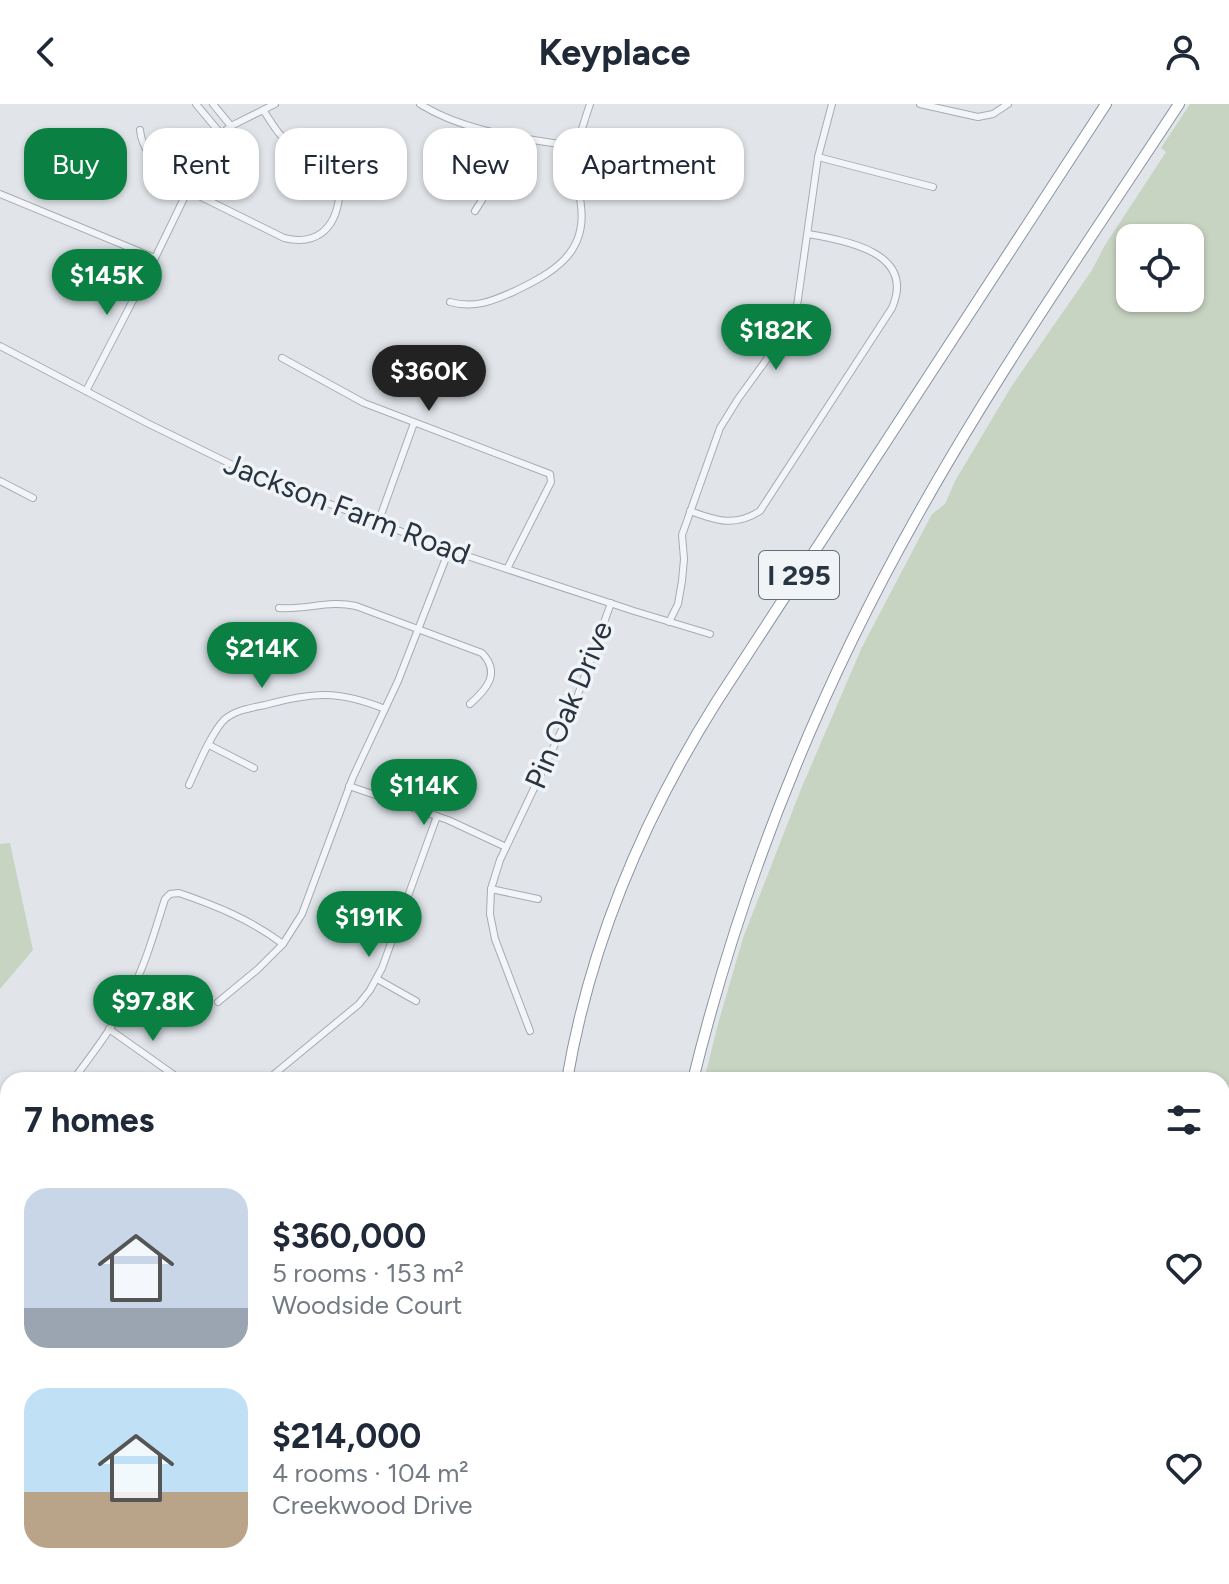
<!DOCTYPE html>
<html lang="en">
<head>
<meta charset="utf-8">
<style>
  :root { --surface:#fff; --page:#f6f6f7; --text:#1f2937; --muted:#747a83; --accent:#0b8043 }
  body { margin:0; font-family:Figtree,sans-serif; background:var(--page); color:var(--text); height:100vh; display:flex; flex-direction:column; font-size:30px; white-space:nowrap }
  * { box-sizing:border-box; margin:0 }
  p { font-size:26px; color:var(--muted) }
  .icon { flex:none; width:44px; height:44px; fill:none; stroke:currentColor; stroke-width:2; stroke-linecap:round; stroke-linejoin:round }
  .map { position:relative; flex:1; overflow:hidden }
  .drawer { position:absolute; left:0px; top:968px; width:1230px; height:512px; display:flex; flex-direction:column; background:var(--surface); border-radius:24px 24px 0 0; box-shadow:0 2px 6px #0004 }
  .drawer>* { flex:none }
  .banner { position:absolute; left:24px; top:24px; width:800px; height:72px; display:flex; gap:16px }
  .fabs { position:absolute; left:1116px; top:120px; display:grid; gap:16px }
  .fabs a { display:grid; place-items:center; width:88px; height:88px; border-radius:16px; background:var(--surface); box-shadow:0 2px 6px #0004; font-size:40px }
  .price { position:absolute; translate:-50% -68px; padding:0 18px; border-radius:28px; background:var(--accent); color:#fff; font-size:26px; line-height:52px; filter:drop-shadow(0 2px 4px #0008) }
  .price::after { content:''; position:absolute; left:50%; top:48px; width:24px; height:18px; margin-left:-12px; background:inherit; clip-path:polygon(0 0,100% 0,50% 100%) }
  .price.active { background:#222; color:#fff }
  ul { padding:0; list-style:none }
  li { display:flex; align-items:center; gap:24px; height:200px; padding:0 24px }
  li span { display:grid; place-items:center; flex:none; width:224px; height:160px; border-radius:24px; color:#555 }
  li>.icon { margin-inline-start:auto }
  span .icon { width:96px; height:96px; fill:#fffc; stroke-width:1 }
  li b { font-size:34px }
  h2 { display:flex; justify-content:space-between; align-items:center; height:96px; padding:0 24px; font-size:34px }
  .chip { padding:0 28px; border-radius:24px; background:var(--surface); box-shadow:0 2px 6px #0004; font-size:28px; line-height:72px }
  .chip.active { background:var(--accent); color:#fff }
  header { display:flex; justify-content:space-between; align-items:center; height:104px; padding:0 24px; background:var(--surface); font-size:36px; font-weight:700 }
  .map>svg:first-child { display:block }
</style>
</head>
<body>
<header><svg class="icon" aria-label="back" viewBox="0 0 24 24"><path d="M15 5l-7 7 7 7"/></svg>Keyplace<svg class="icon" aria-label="person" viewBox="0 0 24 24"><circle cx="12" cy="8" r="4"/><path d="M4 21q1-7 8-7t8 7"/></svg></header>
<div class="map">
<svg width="1229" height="1480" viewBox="0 0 1229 1480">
  <rect width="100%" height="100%" fill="#e1e5ea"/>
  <g fill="#c8d4c2" fill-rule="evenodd">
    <path d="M1190 0H1229V1363L1222 1366V976H704L718 920 743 834 801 685 862 543 932 410 945 400 955 377 1011 283 1092 166 1105 141 1166 48 1161 44ZM1130 134H1190V194H1130Z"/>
    <polygon points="10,739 33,846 0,885 0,740"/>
    <polygon points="0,1011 8,1019 8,1195 0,1188"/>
    <polygon points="1222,1440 1229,1442 1229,1480 904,1480 893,1472 1222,1472"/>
  </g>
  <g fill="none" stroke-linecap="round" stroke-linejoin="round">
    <g stroke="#a6acb4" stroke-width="8">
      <g id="street">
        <polyline points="196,0 221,30"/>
        <polyline points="213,0 231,22"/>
        <path d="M420 0C466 29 525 34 577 43"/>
        <polyline points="920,0 978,13 993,10 1008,0"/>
        <path d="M140 26C141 43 160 69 173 79L284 134C316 142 335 125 339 94 340 84 339 73 333 64 323 51 304 47 290 39 278 32 271 17 263 6"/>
        <polyline points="818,53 933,83"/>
        <polyline points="0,90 155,154"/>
        <polyline points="475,107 482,96 497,28"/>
        <path d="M450 198C474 205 493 197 515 187 552 169 587 150 581 102 580 90 576 78 576 66 575 43 583 21 590 0"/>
        <polyline points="0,242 147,319 247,368 449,446 634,507 710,530"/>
        <polyline points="282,254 364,299 550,370 551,378 507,465"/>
        <polyline points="86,287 155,154 205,51 221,30 231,22 275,0"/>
        <polyline points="0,377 33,394"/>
        <path d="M690 407C717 417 735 423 760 407L892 204C916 149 848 137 808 130"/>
        <polyline points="378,419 414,319"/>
        <path d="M279 504C307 506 328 496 356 502L482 549C501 569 487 585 470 600"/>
        <polyline points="669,518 678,500 682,477 684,455 682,431 720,324 738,295 790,223 796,209 818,53 832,0"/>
        <polyline points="209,641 254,664"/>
        <path d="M189 681C197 664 211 629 224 616 235 606 251 604 265 601 313 588 338 586 385 605"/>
        <polyline points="349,682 448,716 506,743"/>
        <polyline points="491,785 538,795"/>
        <polyline points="377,875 416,897"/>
        <polyline points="218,898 258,865 283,840 302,810 353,673 398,577 449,446"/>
        <polyline points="109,925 181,976"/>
        <polyline points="530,927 495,835 490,810 491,785 500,756 576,596 611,499"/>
        <path d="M73 976C94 948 116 919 131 888 146 859 155 826 165 795L170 790 179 789C217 802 251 816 283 840"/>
        <polyline points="267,976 359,900 370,886 382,864 437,712"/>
        <polyline points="287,1472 289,1480"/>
        <polyline points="50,1480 56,1472"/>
        <polyline points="427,1480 432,1472"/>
      </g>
    </g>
    <g stroke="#a6acb4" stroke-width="10">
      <g id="secondary">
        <polyline points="0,1201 8,1208"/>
        <polyline points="175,1472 178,1480"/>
      </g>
    </g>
    <g stroke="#8894a1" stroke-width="12">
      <g id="highway">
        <path d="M567 976C590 840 644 713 717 597L1106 0"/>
        <path d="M693 976C741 780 817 590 916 414 995 272 1089 137 1179 0"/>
        <polyline points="574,1472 574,1480"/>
        <polyline points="622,1480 622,1472"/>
      </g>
    </g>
    <use href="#street" stroke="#f4f5f8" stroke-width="6"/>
    <use href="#secondary" stroke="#fff" stroke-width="8"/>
    <use href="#highway" stroke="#fff" stroke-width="10"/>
  </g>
  <g text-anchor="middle" stroke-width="7" stroke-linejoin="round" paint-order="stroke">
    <rect fill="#f0f4f7" stroke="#656e78" stroke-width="2" x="759" y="447" width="80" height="48" rx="6"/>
    <g font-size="28" font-weight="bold" fill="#293442">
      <text x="799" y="481">I 295</text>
    </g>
    <g font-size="30" fill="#293442" stroke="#f0f4f7">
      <text transform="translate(347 405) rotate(21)" y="10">Jackson Farm Road</text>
      <text transform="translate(569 601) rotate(-67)" y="10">Pin Oak Drive</text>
    </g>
  </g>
</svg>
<div class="fabs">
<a><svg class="icon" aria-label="locate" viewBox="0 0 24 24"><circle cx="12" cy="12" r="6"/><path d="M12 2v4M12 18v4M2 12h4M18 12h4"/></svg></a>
</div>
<b class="price" style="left:107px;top:213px">$145K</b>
<b class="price" style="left:776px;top:268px">$182K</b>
<b class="price active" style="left:429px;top:309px">$360K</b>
<b class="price" style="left:262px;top:586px">$214K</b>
<b class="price" style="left:424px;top:723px">$114K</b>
<b class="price" style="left:369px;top:855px">$191K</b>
<b class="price" style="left:153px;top:939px">$97.8K</b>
<div class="banner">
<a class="chip active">Buy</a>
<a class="chip">Rent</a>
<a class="chip">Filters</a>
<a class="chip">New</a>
<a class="chip">Apartment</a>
</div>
<section class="drawer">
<h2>7 homes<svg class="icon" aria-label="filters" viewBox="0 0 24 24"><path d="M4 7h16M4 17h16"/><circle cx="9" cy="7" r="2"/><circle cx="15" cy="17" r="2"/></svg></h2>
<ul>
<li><span style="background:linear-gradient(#c9d6e8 75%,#9aa5b1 0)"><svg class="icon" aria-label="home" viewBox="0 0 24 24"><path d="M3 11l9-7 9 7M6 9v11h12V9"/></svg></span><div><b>$360,000</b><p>5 rooms · 153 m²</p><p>Woodside Court</p></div><svg class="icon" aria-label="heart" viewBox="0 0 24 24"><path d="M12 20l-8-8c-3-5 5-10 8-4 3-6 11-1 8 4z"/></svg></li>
<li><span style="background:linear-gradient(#bfe0f5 65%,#b9a48a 0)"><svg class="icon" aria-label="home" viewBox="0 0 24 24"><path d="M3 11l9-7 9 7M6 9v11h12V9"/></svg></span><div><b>$214,000</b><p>4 rooms · 104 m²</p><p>Creekwood Drive</p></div><svg class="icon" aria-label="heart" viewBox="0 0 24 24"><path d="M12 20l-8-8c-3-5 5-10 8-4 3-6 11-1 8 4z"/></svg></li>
</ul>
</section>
</div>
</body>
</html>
